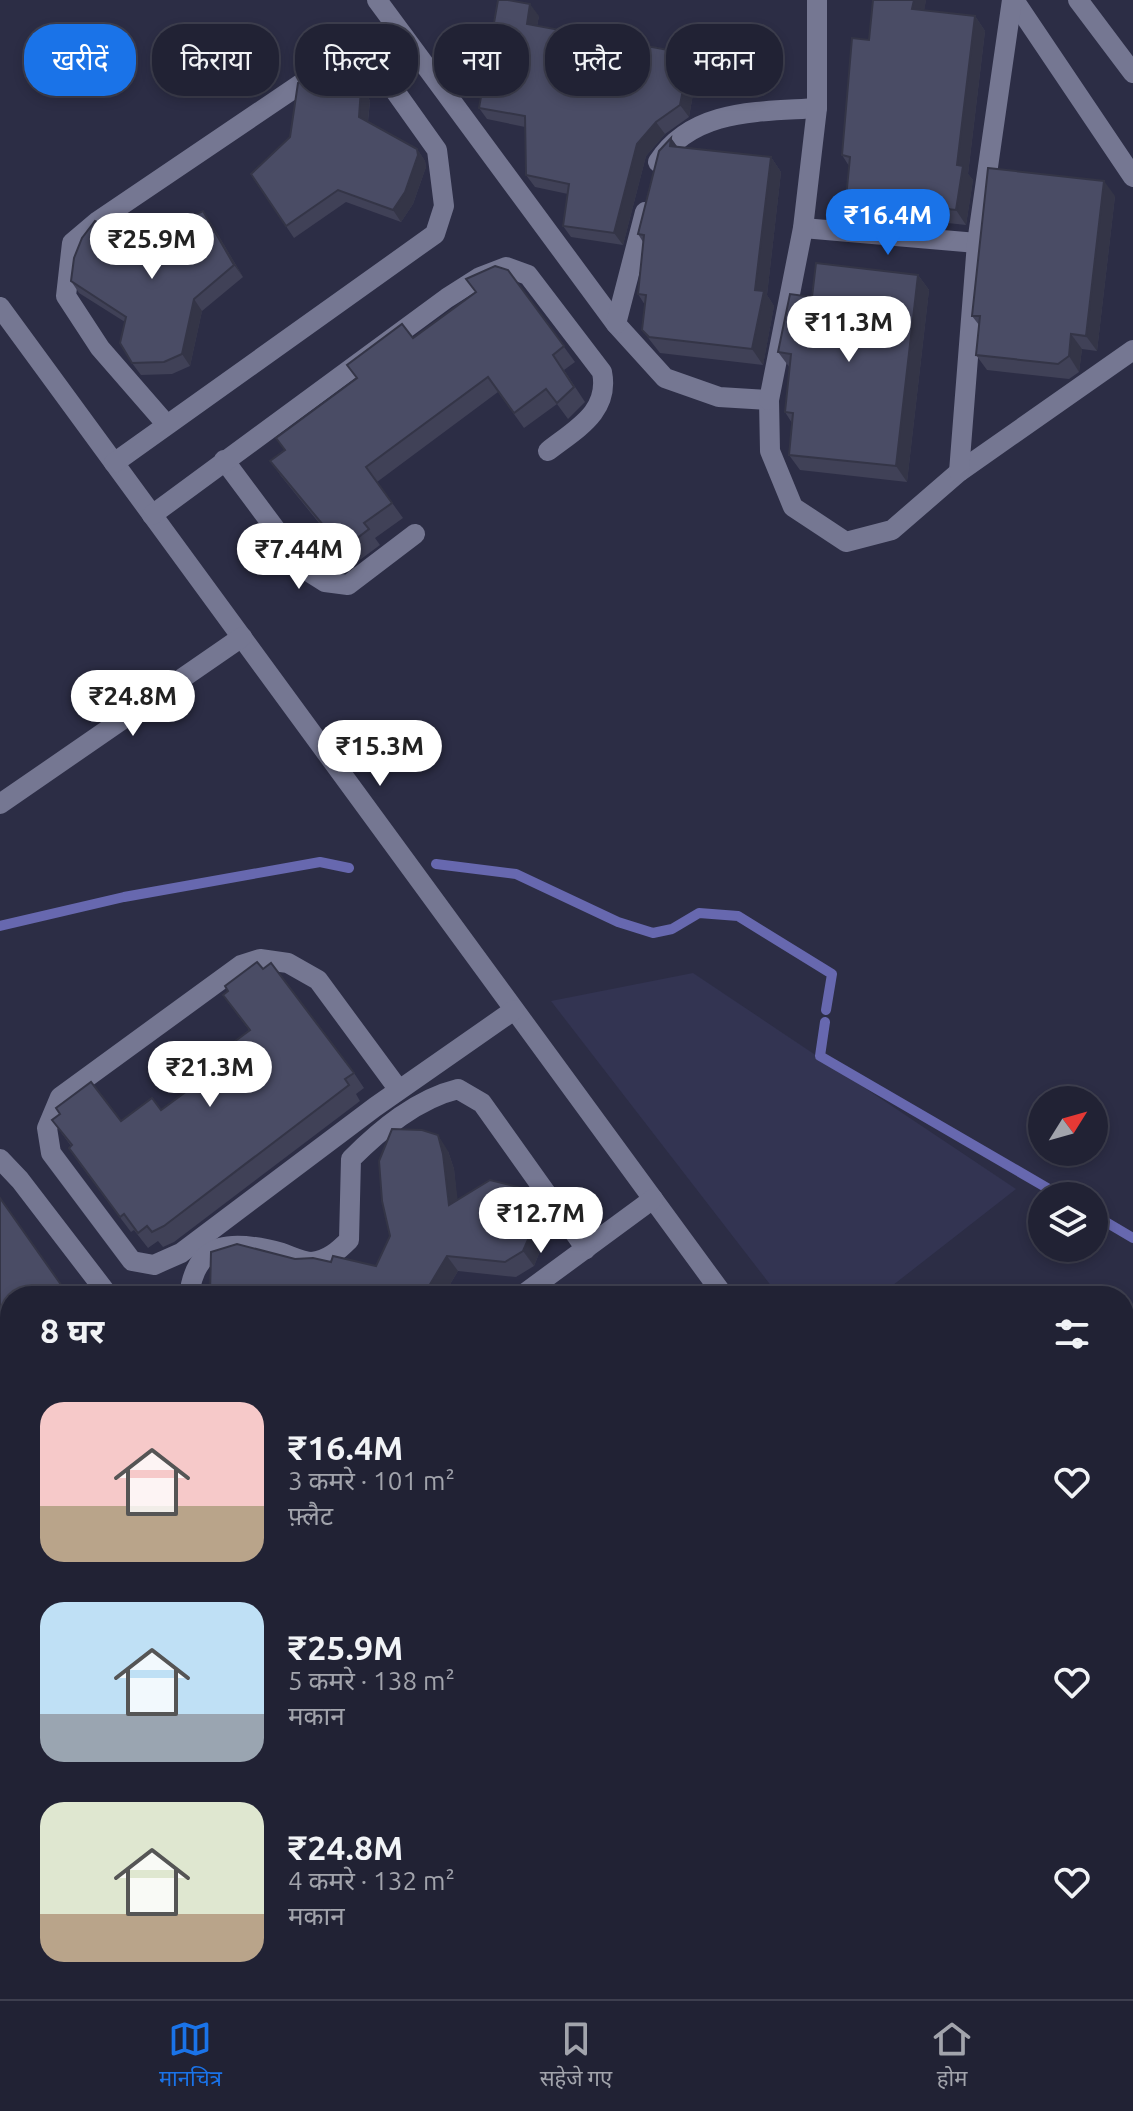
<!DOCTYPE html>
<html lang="hi">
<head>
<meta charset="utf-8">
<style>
  :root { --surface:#212234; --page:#292a3c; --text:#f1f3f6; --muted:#a2a4ac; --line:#3e3f4f; --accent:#1a73e8 }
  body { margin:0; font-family:Ubuntu,"Noto Sans Devanagari",sans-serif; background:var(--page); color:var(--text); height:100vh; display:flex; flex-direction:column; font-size:30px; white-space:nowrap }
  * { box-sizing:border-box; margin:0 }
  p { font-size:26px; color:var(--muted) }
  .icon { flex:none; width:44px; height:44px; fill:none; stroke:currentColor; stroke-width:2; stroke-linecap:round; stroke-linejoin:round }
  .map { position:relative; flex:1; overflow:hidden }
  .side { position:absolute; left:0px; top:1286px; width:1134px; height:714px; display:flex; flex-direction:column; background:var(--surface); border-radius:32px 32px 0 0; box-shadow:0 4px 12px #0003,0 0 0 2px var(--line) }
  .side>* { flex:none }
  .banner { position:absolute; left:24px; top:24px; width:1086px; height:72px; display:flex; gap:16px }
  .needle { width:52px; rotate:53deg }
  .buttons { position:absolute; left:1028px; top:1086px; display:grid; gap:16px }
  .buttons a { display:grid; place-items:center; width:80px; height:80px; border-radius:50%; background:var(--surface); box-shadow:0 4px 12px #0003,0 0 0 2px var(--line); font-size:40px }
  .price { position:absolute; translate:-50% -68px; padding:0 18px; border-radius:28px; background:#fff; color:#222; font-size:26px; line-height:52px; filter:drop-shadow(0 2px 4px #0008) }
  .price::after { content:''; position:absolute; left:50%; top:48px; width:24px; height:18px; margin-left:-12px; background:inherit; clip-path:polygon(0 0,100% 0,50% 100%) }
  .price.on { background:var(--accent); color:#fff }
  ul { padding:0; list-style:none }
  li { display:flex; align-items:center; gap:24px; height:200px; padding:0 40px }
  li span { display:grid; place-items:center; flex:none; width:224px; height:160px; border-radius:24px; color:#555 }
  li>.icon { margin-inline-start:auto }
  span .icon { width:96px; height:96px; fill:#fffc; stroke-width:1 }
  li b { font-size:34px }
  h2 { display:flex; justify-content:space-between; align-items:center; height:96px; padding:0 40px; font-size:34px }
  .chip { padding:0 28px; border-radius:32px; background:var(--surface); box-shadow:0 4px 12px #0003,0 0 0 2px var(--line); font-size:28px; line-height:72px }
  .chip.on { background:var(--accent); color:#fff }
  .tabs { display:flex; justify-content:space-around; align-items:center; height:112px; border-top:2px solid var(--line); background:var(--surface); font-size:22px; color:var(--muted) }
  .tabs a { display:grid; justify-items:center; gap:4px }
  .tabs .on { color:var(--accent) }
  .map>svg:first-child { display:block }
</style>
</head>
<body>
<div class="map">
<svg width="1133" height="1999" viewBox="0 0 1133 1999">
  <rect width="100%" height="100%" fill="#2c2d45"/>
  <polygon fill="#333452" points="693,973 1016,1189 879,1296 779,1296 551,1001"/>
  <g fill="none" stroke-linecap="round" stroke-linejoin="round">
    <g stroke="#6768af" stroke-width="10">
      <polyline points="436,864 516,874 618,922 653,933 672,929 699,913 738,916 832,974 826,1010"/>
      <polyline points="0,926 124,897 320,862 349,868"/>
      <polyline points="825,1022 820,1056 1061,1196"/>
      <polyline points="1094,1215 1133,1238"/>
    </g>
    <g stroke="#757792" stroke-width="20">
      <polyline points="377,0 616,324 665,378 719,397 769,400 770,451 793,507 846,542 892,530 959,472 1133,350"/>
      <polyline points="1014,0 1133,177"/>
      <polyline points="1078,0 1133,73"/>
      <path d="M658 162C693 108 760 112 817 108"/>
      <polyline points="803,228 977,243"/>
      <polyline points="0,307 724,1296"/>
      <polyline points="616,324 645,212"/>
      <polyline points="769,400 803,228 817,108 817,0"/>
      <polyline points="224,460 306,570 325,582 348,585 415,534"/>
      <polyline points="114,463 435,234 444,206 437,150 390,84 374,73 343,66 305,81 98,221 72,243 66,296 100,348 167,425"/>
      <polyline points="959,472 977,243 1012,0"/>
      <path d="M152 515 447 298 480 277 506 267 528 275 602 372C610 412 576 429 548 451"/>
      <polyline points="0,804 242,637"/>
      <polyline points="399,1090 318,980 288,963 260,959 241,965 60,1097 47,1128 51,1153 132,1261 154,1265 181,1253 375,1107 514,1010"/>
      <polyline points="0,1159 20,1180 109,1296"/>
      <path d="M189 1296C196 1238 235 1240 282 1253 291 1256 303 1262 312 1262 328 1260 338 1251 349 1240L351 1159C381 1129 417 1099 458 1089L482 1103 586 1249"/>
      <polyline points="521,1296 653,1199"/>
      <polyline points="0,1438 10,1431"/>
      <polyline points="1124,1483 1133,1495"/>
      <polyline points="0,1705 10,1718"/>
      <polyline points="1124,1710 1133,1722"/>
      <polyline points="1124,1790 1133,1784"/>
      <polyline points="1124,1843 1133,1856"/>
      <polyline points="0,1859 10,1872"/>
      <polyline points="1124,1976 1133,1970"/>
      <polyline points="100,1990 107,1999"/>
      <polyline points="381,1990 391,1999"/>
      <polyline points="806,1990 812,1999"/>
      <polyline points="325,1999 339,1990"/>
      <polyline points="1095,1999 1106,1990"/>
    </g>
  </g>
  <g fill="#404157">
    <polygon points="873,0 926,0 924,10 975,16 985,31 968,174 973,180 966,225 856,213 846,198 849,166 842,155 869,40"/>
    <polygon points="539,16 537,26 690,54 698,66 689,117 665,134 646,156 623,245 571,237 563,226 568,194 535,187 526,175 525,127 487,119 479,108"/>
    <polygon points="361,83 370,101 368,122 417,149 425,161 426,167 413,204 401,222 346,202 294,238 251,174"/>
    <polygon points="671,138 677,147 771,157 781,172 767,295 774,306 763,365 660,353 642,330 645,305 638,294 643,242 638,234"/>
    <polygon points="1115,196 1097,351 1082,349 1079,372 1069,379 987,370 976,355 979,325 972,316"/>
    <polygon points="211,223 243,277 202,311 190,366 172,374 141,375 132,363 125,322 79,293 71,281 149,244"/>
    <polygon points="508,270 575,362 564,370 585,402 568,419 557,404 524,428 498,392 377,482 403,518 375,538 380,545 353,565 281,476 270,461 285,451 413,338"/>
    <polygon points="918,275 929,290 907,482 800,470 789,455 792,423 785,412 790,368 778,352 812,297"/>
    <polygon points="263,969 354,1073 364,1088 356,1094 360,1101 174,1242 163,1247 158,1241 148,1248 134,1230 131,1232 79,1163 71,1146 52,1120 121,1121 161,1110 221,1065 249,1030 223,995"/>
    <polygon points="448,1151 454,1169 457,1200 518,1187 529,1202 544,1241 534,1266 516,1277 458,1271 443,1296 212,1296 210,1293 295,1259 376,1266 390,1236"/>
    <polygon points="0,1947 10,1960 10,1989 0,1997"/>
  </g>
  <g fill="#343547">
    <polygon points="914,0 926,0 922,24 912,9"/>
    <polygon points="530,4 539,16 535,36 527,24"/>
    <polygon points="975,16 985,31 968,174 973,180 966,225 956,210 957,165"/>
    <polygon points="690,54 698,66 689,117 680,105"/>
    <polygon points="353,71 361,83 370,101 367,128 359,117"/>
    <polygon points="656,122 665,134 646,156 623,245 614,233 637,144"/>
    <polygon points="671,138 682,153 670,146"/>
    <polygon points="417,149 425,161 426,167 413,204 401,222 393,210"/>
    <polygon points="771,157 781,172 767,295 774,306 763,365 752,349 755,290"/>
    <polygon points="1104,181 1115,196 1097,351 1086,336"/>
    <polygon points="203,211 211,223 243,277 234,265"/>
    <polygon points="918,275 929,290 907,482 896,466"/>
    <polygon points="194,299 202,311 190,366 182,354"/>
    <polygon points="1071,334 1082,349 1079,372 1069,356"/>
    <polygon points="438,1135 448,1151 454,1169 460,1220 449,1205"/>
    <polygon points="518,1187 529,1202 544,1241 534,1266 523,1251"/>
    <polygon points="447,1256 458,1271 443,1296 423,1296"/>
  </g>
  <g fill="#4a4c65" stroke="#343547" stroke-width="2">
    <polygon points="498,0 508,0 530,4 527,24 690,54 680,105 656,122 637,144 614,233 563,226 569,184 526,175 525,116 479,108"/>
    <polygon points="873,0 914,0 912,9 975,16 957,165 963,166 956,210 846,198 850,157 842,155 852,38 869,40"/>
    <polygon points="353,71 361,89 359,117 417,149 418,155 405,192 393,210 338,190 286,226 251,174 290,137 298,83 325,72"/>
    <polygon points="671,138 670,146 771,157 755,290 764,291 752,349 649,337 642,330 646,295 638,294 644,235 638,234 659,151"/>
    <polygon points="988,168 1104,181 1086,336 1071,334 1069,356 1058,364 976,355 980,316 972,316"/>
    <polygon points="203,211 234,265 194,299 182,354 164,362 132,363 120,343 126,317 71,281 74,258 82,238 95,221 149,244 174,225"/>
    <polygon points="816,263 918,275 896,466 789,455 793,413 785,412 791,354 778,352 790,294 812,297"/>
    <polygon points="495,266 508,270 564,346 553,355 574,387 557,403 546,389 514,413 488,377 366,467 392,503 364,523 369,529 343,549 270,461 285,450 276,438 357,378 347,365 402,324 413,338 476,292 466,279"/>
    <polygon points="257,962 263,969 271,963 354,1073 345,1079 349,1085 164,1226 152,1232 147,1226 138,1233 124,1214 120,1217 69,1148 72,1145 52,1120 60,1114 56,1108 91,1082 121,1121 152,1098 161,1110 222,1065 215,1056 250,1030 223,995 228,991 225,986"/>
    <polygon points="392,1129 422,1130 438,1135 443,1154 449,1205 490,1180 518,1187 534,1226 523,1251 505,1262 447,1256 423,1296 221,1296 210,1293 211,1252 237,1244 295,1259 313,1258 331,1262 333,1256 376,1266 390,1236 382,1201 379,1161"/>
    <polygon points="0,1198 69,1296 10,1296 10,1343 0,1329"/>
    <polygon points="10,1480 10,1694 0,1681 0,1484 4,1481 6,1483"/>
    <polygon points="1124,1498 1133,1508 1133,1701 1128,1692 1132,1671 1124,1660"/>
    <polygon points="0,1947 10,1960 10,1971 0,1978"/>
    <polygon points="475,1990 742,1990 749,1999 481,1999"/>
  </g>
</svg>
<div class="buttons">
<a><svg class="needle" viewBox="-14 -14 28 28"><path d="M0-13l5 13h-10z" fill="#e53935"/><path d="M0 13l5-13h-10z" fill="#a2a4ac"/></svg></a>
<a><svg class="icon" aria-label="layers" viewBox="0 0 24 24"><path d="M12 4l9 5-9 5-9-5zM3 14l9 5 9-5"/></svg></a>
</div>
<b class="price on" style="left:888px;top:257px">₹16.4M</b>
<b class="price" style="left:152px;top:281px">₹25.9M</b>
<b class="price" style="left:849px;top:364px">₹11.3M</b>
<b class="price" style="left:299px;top:591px">₹7.44M</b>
<b class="price" style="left:133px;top:738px">₹24.8M</b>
<b class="price" style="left:380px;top:788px">₹15.3M</b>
<b class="price" style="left:210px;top:1109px">₹21.3M</b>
<b class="price" style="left:541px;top:1255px">₹12.7M</b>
<div class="banner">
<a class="chip on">खरीदें</a>
<a class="chip">किराया</a>
<a class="chip">फ़िल्टर</a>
<a class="chip">नया</a>
<a class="chip">फ़्लैट</a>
<a class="chip">मकान</a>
</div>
<section class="side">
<h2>8 घर<svg class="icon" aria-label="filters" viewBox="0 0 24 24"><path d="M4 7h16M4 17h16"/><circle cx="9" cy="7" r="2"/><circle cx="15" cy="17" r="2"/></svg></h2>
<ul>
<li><span style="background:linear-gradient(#f6c9c9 65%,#b9a48a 0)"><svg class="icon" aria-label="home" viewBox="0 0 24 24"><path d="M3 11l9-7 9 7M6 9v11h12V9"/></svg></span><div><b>₹16.4M</b><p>3 कमरे · 101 m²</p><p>फ़्लैट</p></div><svg class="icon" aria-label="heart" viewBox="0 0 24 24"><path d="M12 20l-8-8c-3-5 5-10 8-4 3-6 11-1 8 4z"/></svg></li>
<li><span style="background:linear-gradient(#bfe0f5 70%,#9aa5b1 0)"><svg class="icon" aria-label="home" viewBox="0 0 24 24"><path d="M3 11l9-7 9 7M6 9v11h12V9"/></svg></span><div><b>₹25.9M</b><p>5 कमरे · 138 m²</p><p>मकान</p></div><svg class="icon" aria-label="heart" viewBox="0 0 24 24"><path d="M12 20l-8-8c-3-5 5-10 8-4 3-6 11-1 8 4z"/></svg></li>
<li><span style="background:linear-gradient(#dfe7d0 70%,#b9a48a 0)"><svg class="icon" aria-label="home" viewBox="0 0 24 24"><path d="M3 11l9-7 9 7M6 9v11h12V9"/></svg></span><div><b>₹24.8M</b><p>4 कमरे · 132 m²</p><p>मकान</p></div><svg class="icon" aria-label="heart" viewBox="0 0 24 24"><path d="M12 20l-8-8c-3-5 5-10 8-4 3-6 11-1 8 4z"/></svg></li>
</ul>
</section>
</div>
<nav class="tabs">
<a class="on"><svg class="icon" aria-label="map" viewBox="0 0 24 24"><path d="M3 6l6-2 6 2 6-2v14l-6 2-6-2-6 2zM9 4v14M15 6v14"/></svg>मानचित्र</a>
<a><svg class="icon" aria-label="saved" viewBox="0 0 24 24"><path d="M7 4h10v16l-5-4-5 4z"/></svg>सहेजे गए</a>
<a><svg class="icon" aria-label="home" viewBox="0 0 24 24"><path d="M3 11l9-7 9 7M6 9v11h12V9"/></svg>होम</a>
</nav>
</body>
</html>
